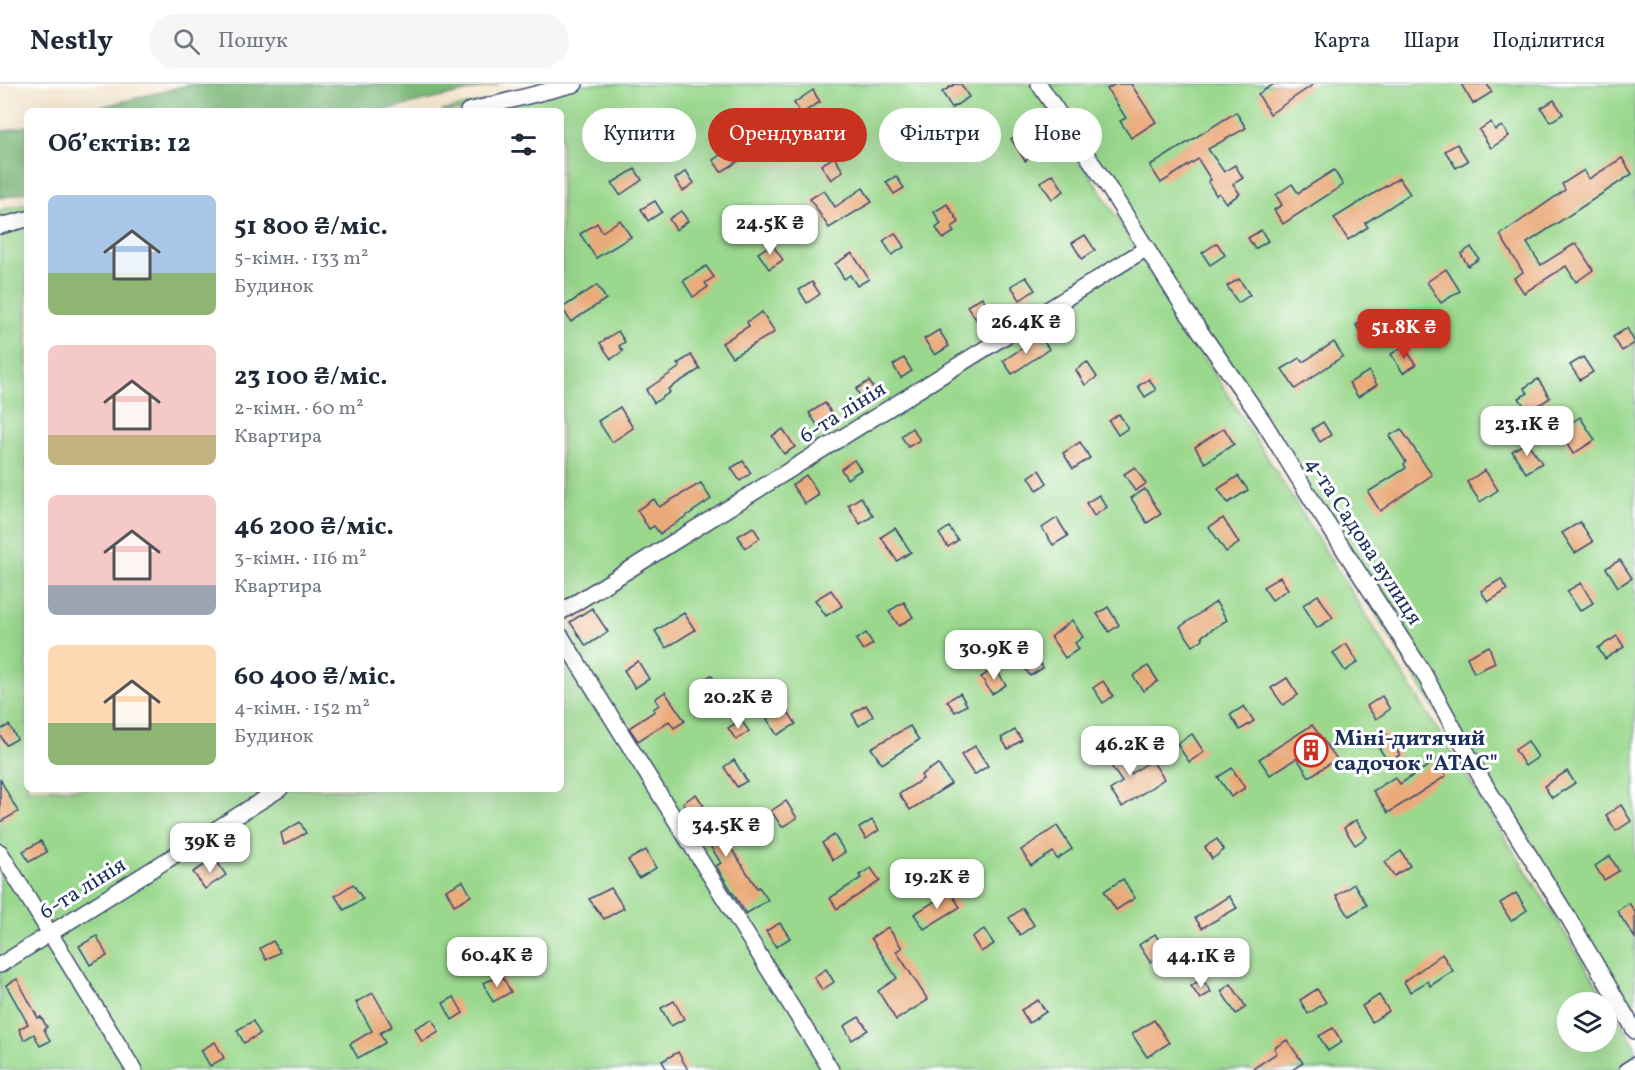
<!DOCTYPE html>
<html lang="uk">
<head>
<meta charset="utf-8">
<style>
  :root { --surface:#fff; --page:#f6f6f7; --text:#1f2937; --muted:#747a83; --line:#e0e1e3; --accent:#c8321e }
  body { margin:0; font-family:Vollkorn,serif; background:var(--page); color:var(--text); height:100vh; display:flex; flex-direction:column; font-size:22px; white-space:nowrap }
  * { box-sizing:border-box; margin:0 }
  p { font-size:20px; color:var(--muted) }
  .icon { flex:none; width:33px; height:33px; fill:none; stroke:currentColor; stroke-width:2; stroke-linecap:round; stroke-linejoin:round }
  .map { position:relative; flex:1; overflow:hidden }
  .side { position:absolute; left:24px; top:24px; width:540px; height:684px; display:flex; flex-direction:column; background:var(--surface); border-radius:9px; box-shadow:0 6px 24px #0002 }
  .side>* { flex:none }
  .hud { position:absolute; left:582px; top:24px; width:570px; height:54px; display:flex; gap:12px }
  .buttons { position:absolute; left:1557px; top:908px; display:grid; gap:12px }
  .buttons a { display:grid; place-items:center; width:60px; height:60px; border-radius:50%; background:var(--surface); box-shadow:0 6px 24px #0002; font-size:30px }
  .price { position:absolute; translate:-50% -51px; padding:0 14px; border-radius:12px; background:#fff; color:#222; font-size:20px; line-height:39px; filter:drop-shadow(0 2px 3px #0008) }
  .price::after { content:''; position:absolute; left:50%; top:36px; width:18px; height:14px; margin-left:-9px; background:inherit; clip-path:polygon(0 0,100% 0,50% 100%) }
  .price.active { background:var(--accent); color:#fff }
  ul { padding:0; list-style:none }
  li { display:flex; align-items:center; gap:18px; height:150px; padding:0 24px }
  li span { display:grid; place-items:center; flex:none; width:168px; height:120px; border-radius:9px; color:#555 }
  li>.icon { margin-inline-start:auto }
  span .icon { width:72px; height:72px; fill:#fffc; stroke-width:1 }
  li b { font-size:26px }
  h2 { display:flex; justify-content:space-between; align-items:center; height:72px; padding:0 24px; font-size:26px }
  .chip { padding:0 21px; border-radius:27px; background:var(--surface); box-shadow:0 6px 24px #0002; font-size:21px; line-height:54px }
  .chip.active { background:var(--accent); color:#fff }
  header { display:flex; align-items:center; gap:36px; box-sizing:border-box; height:84px; padding:0 30px; background:var(--surface); border-bottom:2px solid var(--line) }
  header strong { font-size:28px }
  nav { display:flex; gap:33px; margin-inline-start:auto; font-size:21px }
  .search { width:420px; height:54px; background:var(--page); display:flex; align-items:center; gap:15px; box-sizing:border-box; padding:0 21px; border-radius:33px; color:var(--muted); font-size:22px }
  .map>svg:first-child { display:block }
</style>
</head>
<body>
<header>
<strong>Nestly</strong>
<div class="search"><svg class="icon" aria-label="search" viewBox="0 0 24 24"><circle cx="10" cy="10" r="6"/><path d="M15 15l6 6"/></svg>Пошук</div>
<nav><a>Карта</a><a>Шари</a><a>Поділитися</a></nav>
</header>
<div class="map">
<svg width="1635" height="986" viewBox="0 0 1635 986">
  <rect width="100%" height="100%" fill="#fff"/>
  <filter id="ink" filterUnits="userSpaceOnUse"><feTurbulence type="fractalNoise" baseFrequency=".0167" numOctaves="2"/><feDisplacementMap in="SourceGraphic" scale="12" xChannelSelector="R" yChannelSelector="G"/><feConvolveMatrix kernelMatrix="1 2 1 2 8 2 1 2 1" color-interpolation-filters="sRGB"/></filter>
  <filter id="wash" filterUnits="userSpaceOnUse"><feTurbulence type="fractalNoise" baseFrequency=".008" numOctaves="4" result="noise"/><feDisplacementMap in="SourceGraphic" scale="24" xChannelSelector="R" yChannelSelector="G"/><feGaussianBlur stdDeviation="1.35" result="paint"/><feColorMatrix in="noise" values="0 0 0 0 0 0 0 0 0 0 0 0 0 0 0 0 0 1.4 0 .05"/><feComposite in="paint" operator="in"/></filter>
  <g filter="url(#wash)">
    <rect width="100%" height="100%" fill="#f4e6cf"/>
    <g fill="#9ad88d" stroke="#5a8476" stroke-width="1.5" fill-rule="evenodd">
      <path d="M563 0H1033L1635 961V986H0V126L27 120V705H561V27H442ZM1568 918H1606V957H1568Z"/>
      <polygon points="1048,0 1635,0 1635,948"/>
    </g>
    <g fill="#7bb878" stroke="#4b746b" stroke-width="1.5">
      <polygon points="192,0 499,0 381,27 85,27"/>
      <polygon points="27,42 27,108 0,114 0,48"/>
    </g>
    <g id="blocks">
      <g fill="#eaaa7a">
        <polygon points="955,0 961,0 969,13 952,24 942,8"/>
        <polygon points="1115,0 1131,0 1156,38 1131,54 1120,37 1126,34 1107,5"/>
        <polygon points="1274,0 1314,0 1270,30 1258,10"/>
        <polygon points="1461,0 1487,0 1492,8 1473,20"/>
        <polygon points="813,6 820,18 801,30 794,19"/>
        <polygon points="1554,16 1563,30 1550,38 1541,24"/>
        <polygon points="1236,28 1246,44 1208,65 1224,88 1235,81 1243,94 1233,100 1240,110 1226,119 1219,109 1216,111 1208,98 1211,96 1198,75 1161,99 1150,82"/>
        <polygon points="615,33 627,51 613,60 601,42"/>
        <polygon points="985,34 992,45 980,53 973,42"/>
        <polygon points="780,35 794,56 772,70 758,49"/>
        <polygon points="1491,38 1495,46 1502,42 1509,52 1491,64 1479,46"/>
        <polygon points="1022,48 1036,70 1025,77 1011,55"/>
        <polygon points="660,53 668,65 652,75 644,63"/>
        <polygon points="1457,60 1468,77 1456,84 1445,67"/>
        <polygon points="731,64 739,77 721,88 713,76"/>
        <polygon points="834,73 843,87 831,96 821,81"/>
        <polygon points="1622,74 1632,90 1527,159 1541,181 1576,159 1593,186 1576,198 1566,182 1524,209 1514,194 1523,188 1500,151 1565,106 1562,100 1584,86 1589,95"/>
        <polygon points="635,85 642,96 620,111 612,99"/>
        <polygon points="1334,86 1343,101 1283,140 1274,126 1282,121 1276,111 1292,100 1298,109"/>
        <polygon points="686,87 694,99 683,107 675,95"/>
        <polygon points="1053,90 1064,107 1052,115 1040,98"/>
        <polygon points="896,92 904,104 894,110 886,98"/>
        <polygon points="1399,94 1410,110 1365,139 1368,143 1348,156 1334,134"/>
        <polygon points="863,104 872,118 829,144 810,115 824,106 835,123"/>
        <polygon points="655,117 662,128 648,137 641,125"/>
        <polygon points="947,120 959,138 951,144 954,148 943,155 936,144 941,140 934,128"/>
        <polygon points="681,127 688,137 676,146 669,135"/>
        <polygon points="620,136 631,153 596,174 580,150 597,139 602,148"/>
        <polygon points="1261,146 1268,157 1255,165 1248,154"/>
        <polygon points="895,149 904,163 892,171 883,157"/>
        <polygon points="1085,151 1095,166 1082,175 1072,159"/>
        <polygon points="1217,159 1225,171 1210,181 1202,169"/>
        <polygon points="772,160 783,176 769,185 758,169"/>
        <polygon points="1471,163 1479,175 1468,182 1461,170"/>
        <polygon points="852,169 869,195 857,202 850,191 844,195 835,180"/>
        <polygon points="706,182 714,193 705,199 708,203 693,213 683,197"/>
        <polygon points="1446,185 1460,207 1441,219 1427,198"/>
        <polygon points="1026,193 1035,206 1020,216 1011,202"/>
        <polygon points="1239,195 1250,211 1238,219 1227,202"/>
        <polygon points="812,198 820,210 807,219 799,206"/>
        <polygon points="597,201 606,215 571,238 562,224"/>
        <polygon points="982,213 995,231 980,241 967,222"/>
        <polygon points="762,228 775,248 732,273 722,259 749,242 747,238"/>
        <polygon points="1366,235 1377,251 1366,258 1356,241"/>
        <polygon points="1627,244 1635,259 1622,267 1613,253"/>
        <polygon points="939,246 949,262 935,271 924,255"/>
        <polygon points="618,247 625,258 619,262 623,267 611,275 600,259"/>
        <polygon points="1040,252 1049,265 1012,290 1003,277"/>
        <polygon points="1334,258 1343,272 1295,305 1282,285 1300,274 1303,278"/>
        <polygon points="1404,262 1416,281 1403,289 1391,270"/>
        <polygon points="691,271 700,285 668,305 670,308 654,319 646,306 680,283 677,280"/>
        <polygon points="1583,273 1593,288 1580,296 1570,281"/>
        <polygon points="904,274 912,287 901,294 893,281"/>
        <polygon points="1087,278 1097,293 1085,301 1076,286"/>
        <polygon points="1369,287 1377,301 1358,313 1349,299"/>
        <polygon points="1149,295 1156,306 1145,313 1138,302"/>
        <polygon points="1538,295 1550,314 1528,328 1519,314 1528,309 1524,304"/>
        <polygon points="869,297 877,310 864,318 856,305"/>
        <polygon points="825,319 837,338 822,348 809,329"/>
        <polygon points="620,323 633,344 612,358 598,337"/>
        <polygon points="1119,330 1128,344 1118,351 1109,337"/>
        <polygon points="1580,333 1595,356 1573,370 1559,347"/>
        <polygon points="1323,338 1331,351 1320,358 1312,345"/>
        <polygon points="912,344 920,356 908,363 901,352"/>
        <polygon points="1224,344 1234,360 1205,379 1195,363"/>
        <polygon points="783,345 795,363 784,370 772,352"/>
        <polygon points="1401,345 1432,391 1380,427 1368,408 1406,384 1404,380 1406,378 1389,352"/>
        <polygon points="1080,358 1090,374 1073,385 1063,369"/>
        <polygon points="1527,358 1542,379 1526,389 1512,367"/>
        <polygon points="854,376 861,386 847,395 841,385"/>
        <polygon points="743,377 751,389 740,397 731,384"/>
        <polygon points="1135,383 1146,400 1135,407 1124,390"/>
        <polygon points="1039,386 1047,399 1037,406 1029,393"/>
        <polygon points="1485,386 1498,406 1480,418 1467,398"/>
        <polygon points="806,391 819,411 805,420 792,401"/>
        <polygon points="1238,392 1248,406 1228,419 1218,405"/>
        <polygon points="701,399 711,415 660,450 654,442 649,445 637,426 654,415 659,423"/>
        <polygon points="1145,405 1161,430 1147,439 1131,414"/>
        <polygon points="1099,411 1107,423 1094,432 1086,419"/>
        <polygon points="861,413 873,432 860,440 848,421"/>
        <polygon points="1057,434 1068,452 1053,461 1042,444"/>
        <polygon points="1223,434 1239,459 1226,468 1209,443"/>
        <polygon points="1580,438 1593,458 1575,469 1562,449"/>
        <polygon points="753,443 760,454 745,464 738,452"/>
        <polygon points="949,443 958,456 948,463 939,450"/>
        <polygon points="895,444 911,468 897,477 881,453"/>
        <polygon points="1620,476 1632,494 1618,503 1606,484"/>
        <polygon points="1280,493 1288,505 1272,516 1263,503"/>
        <polygon points="1501,495 1507,506 1488,518 1481,507"/>
        <polygon points="1581,499 1593,519 1580,527 1567,507"/>
        <polygon points="831,506 842,522 826,532 815,516"/>
        <polygon points="1318,511 1333,534 1317,544 1303,521"/>
        <polygon points="904,518 913,533 899,542 889,527"/>
        <polygon points="1216,518 1227,536 1202,552 1203,555 1193,562 1180,543"/>
        <polygon points="1108,523 1119,541 1109,548 1097,530"/>
        <polygon points="592,524 608,548 586,562 570,538"/>
        <polygon points="684,529 695,546 666,564 655,547"/>
        <polygon points="1072,536 1083,553 1075,559 1079,565 1065,574 1051,553"/>
        <polygon points="985,547 993,560 982,567 973,554"/>
        <polygon points="866,549 873,560 863,566 856,556"/>
        <polygon points="1617,552 1624,563 1605,575 1598,564"/>
        <polygon points="1346,560 1358,578 1345,587 1333,569"/>
        <polygon points="1489,562 1495,579 1474,589 1467,573"/>
        <polygon points="1030,564 1043,584 1030,592 1017,572"/>
        <polygon points="638,577 649,595 635,604 624,586"/>
        <polygon points="1148,582 1158,597 1143,607 1133,592"/>
        <polygon points="995,584 1006,601 992,610 981,593"/>
        <polygon points="711,591 721,605 708,614 699,599"/>
        <polygon points="1287,594 1298,611 1283,621 1271,604"/>
        <polygon points="1103,597 1113,612 1103,619 1093,604"/>
        <polygon points="665,608 685,637 674,644 669,637 638,657 629,644 655,627 653,625 659,621 655,615"/>
        <polygon points="960,609 967,621 955,628 947,617"/>
        <polygon points="1382,612 1390,625 1376,635 1367,622"/>
        <polygon points="866,621 873,632 859,642 852,630"/>
        <polygon points="1244,622 1254,637 1240,646 1230,631"/>
        <polygon points="785,623 796,640 777,651 767,635"/>
        <polygon points="741,636 749,647 736,656 728,644"/>
        <polygon points="9,641 17,655 6,661 0,651 0,646"/>
        <polygon points="1312,641 1337,675 1309,693 1297,674 1270,691 1259,675"/>
        <polygon points="910,642 919,656 882,680 871,664"/>
        <polygon points="1015,646 1022,656 1008,665 1001,654"/>
        <polygon points="1385,648 1400,671 1388,678 1374,656"/>
        <polygon points="1192,650 1204,668 1189,678 1177,660"/>
        <polygon points="1110,657 1131,690 1152,676 1164,695 1122,723 1110,706 1122,698 1099,664"/>
        <polygon points="1528,657 1538,673 1525,682 1515,666"/>
        <polygon points="975,662 988,682 974,691 961,671"/>
        <polygon points="734,676 747,697 737,703 724,683"/>
        <polygon points="1437,676 1446,692 1388,729 1373,707 1395,693 1400,700"/>
        <polygon points="938,680 951,700 910,726 899,710 923,695 921,691"/>
        <polygon points="1232,684 1245,704 1231,713 1218,693"/>
        <polygon points="1567,687 1575,699 1552,714 1544,702"/>
        <polygon points="0,695 18,728 0,738"/>
        <polygon points="696,710 720,747 723,745 732,759 729,761 757,804 759,803 768,816 746,830 716,782 721,779 683,719"/>
        <polygon points="786,717 797,734 782,743 771,727"/>
        <polygon points="1621,721 1631,737 1616,747 1606,731"/>
        <polygon points="872,736 879,746 866,755 859,744"/>
        <polygon points="1356,736 1367,753 1355,761 1344,744"/>
        <polygon points="300,738 306,749 284,761 281,749"/>
        <polygon points="1057,742 1072,765 1057,775 1053,768 1031,782 1021,766"/>
        <polygon points="834,751 845,768 833,776 822,759"/>
        <polygon points="1217,755 1224,766 1212,775 1205,763"/>
        <polygon points="41,757 47,768 29,778 23,767"/>
        <polygon points="646,766 656,784 639,794 628,776"/>
        <polygon points="1401,767 1410,782 1394,792 1385,778"/>
        <polygon points="1610,772 1619,787 1604,796 1595,782"/>
        <polygon points="215,775 226,791 205,805 193,788"/>
        <polygon points="871,784 880,797 837,825 830,814 861,794 859,791"/>
        <polygon points="1123,795 1135,814 1116,826 1104,807"/>
        <polygon points="463,797 471,812 454,821 446,806"/>
        <polygon points="353,800 363,815 344,826 335,812"/>
        <polygon points="1354,800 1367,821 1349,832 1336,812"/>
        <polygon points="611,804 624,824 604,835 589,815"/>
        <polygon points="950,808 960,823 924,845 914,830"/>
        <polygon points="1516,809 1527,826 1511,837 1500,819"/>
        <polygon points="1229,812 1237,824 1202,844 1195,834"/>
        <polygon points="1629,819 1635,828 1635,854 1617,827"/>
        <polygon points="1023,824 1034,841 1020,851 1009,834"/>
        <polygon points="780,839 790,854 776,863 766,847"/>
        <polygon points="888,843 902,864 896,867 928,916 896,936 878,907 897,894 871,854"/>
        <polygon points="984,845 994,860 981,868 972,853"/>
        <polygon points="1155,850 1166,867 1150,878 1139,861"/>
        <polygon points="97,852 107,872 90,881 79,862"/>
        <polygon points="273,857 280,868 266,876 260,864"/>
        <polygon points="1442,870 1453,887 1430,902 1428,897 1410,908 1404,898"/>
        <polygon points="826,885 834,898 822,906 814,893"/>
        <polygon points="502,892 511,908 493,918 483,899"/>
        <polygon points="17,895 38,934 41,933 47,943 44,945 50,957 40,962 34,950 24,956 19,945 28,940 6,901"/>
        <polygon points="1202,895 1211,908 1200,915 1191,902"/>
        <polygon points="1231,900 1246,923 1236,930 1221,907"/>
        <polygon points="1317,905 1326,918 1308,930 1300,916"/>
        <polygon points="373,909 392,942 380,949 385,959 358,974 350,960 372,947 356,918"/>
        <polygon points="1379,911 1389,927 1372,938 1362,922"/>
        <polygon points="454,913 463,929 452,936 443,919"/>
        <polygon points="1038,916 1046,928 1029,939 1021,926"/>
        <polygon points="674,917 684,935 671,942 661,924"/>
        <polygon points="859,933 868,946 852,956 844,942"/>
        <polygon points="432,935 439,948 422,958 415,944"/>
        <polygon points="1154,936 1169,959 1147,973 1132,950"/>
        <polygon points="253,937 260,950 244,959 237,946"/>
        <polygon points="1333,944 1342,958 1328,967 1319,952"/>
        <polygon points="1287,956 1303,979 1292,986 1251,986 1277,969 1274,964"/>
        <polygon points="215,958 224,974 210,982 201,966"/>
        <polygon points="678,968 688,986 667,986 662,977"/>
      </g>
    </g>
  </g>
  <g filter="url(#ink)">
    <use href="#blocks" fill-opacity="0" stroke="#3c4a6f" stroke-width="1.5"/>
    <g fill="none" stroke-linecap="round" stroke-linejoin="round">
      <g stroke="#3c4a6f" stroke-width="18">
        <g id="street">
          <polyline points="1039,0 1105,98 1184,224 1263,337 1315,421 1423,588 1481,694 1568,833 1635,947"/>
          <polyline points="468,27 575,0"/>
          <polyline points="0,142 27,135"/>
          <polyline points="561,528 1147,164"/>
          <polyline points="561,552 831,986"/>
          <polyline points="0,768 134,986"/>
          <polyline points="0,881 280,705"/>
          <polyline points="1627,986 1635,981"/>
        </g>
      </g>
      <use href="#street" stroke="#fff" stroke-width="15"/>
    </g>
  </g>
  <defs>
    <g id="building-ring" transform="scale(1.725)"><circle r="9.5" fill="#fff" stroke="#c8321e" stroke-width="1.5"/><path d="M-4-6H4V6H1V3H-1V6H-4ZM-2.5-4.3h1.7v1.8h-1.7ZM.8-4.3h1.7v1.8H.8ZM-2.5-1h1.7V.8h-1.7ZM.8-1h1.7V.8H.8Z" fill="#c8321e"/></g>
  </defs>
  <g fill-rule="evenodd">
    <use href="#building-ring" x="1311" y="666"/>
  </g>
  <g text-anchor="middle" stroke-width="6" stroke-linejoin="round" paint-order="stroke">
    <g font-size="22" fill="#1b2f5e" stroke="#fff">
      <text transform="translate(842 327) rotate(-32)" y="8">6-та лінія</text>
      <text transform="translate(1365 456) rotate(57)" y="8">4-та Садова вулиця</text>
      <text transform="translate(82 803) rotate(-32)" y="8">6-та лінія</text>
    </g>
    <g font-size="22" font-weight="bold" fill="#1b2f5e" stroke="#fff" text-anchor="start">
      <text x="1334" y="661">Міні-дитячий<tspan x="1334" dy="25">садочок "АТАС"</tspan></text>
    </g>
  </g>
</svg>
<div class="buttons">
<a><svg class="icon" aria-label="layers" viewBox="0 0 24 24"><path d="M12 4l9 5-9 5-9-5zM3 14l9 5 9-5"/></svg></a>
</div>
<b class="price" style="left:770px;top:172px">24.5K ₴</b>
<b class="price" style="left:1026px;top:271px">26.4K ₴</b>
<b class="price active" style="left:1404px;top:276px">51.8K ₴</b>
<b class="price" style="left:1527px;top:373px">23.1K ₴</b>
<b class="price" style="left:994px;top:597px">30.9K ₴</b>
<b class="price" style="left:738px;top:646px">20.2K ₴</b>
<b class="price" style="left:1130px;top:693px">46.2K ₴</b>
<b class="price" style="left:726px;top:774px">34.5K ₴</b>
<b class="price" style="left:210px;top:790px">39K ₴</b>
<b class="price" style="left:937px;top:826px">19.2K ₴</b>
<b class="price" style="left:497px;top:904px">60.4K ₴</b>
<b class="price" style="left:1201px;top:905px">44.1K ₴</b>
<div class="hud">
<a class="chip">Купити</a>
<a class="chip active">Орендувати</a>
<a class="chip">Фільтри</a>
<a class="chip">Нове</a>
</div>
<section class="side">
<h2>Об’єктів: 12<svg class="icon" aria-label="filters" viewBox="0 0 24 24"><path d="M4 7h16M4 17h16"/><circle cx="9" cy="7" r="2"/><circle cx="15" cy="17" r="2"/></svg></h2>
<ul>
<li><span style="background:linear-gradient(#a9c7e8 65%,#8fb573 0)"><svg class="icon" aria-label="home" viewBox="0 0 24 24"><path d="M3 11l9-7 9 7M6 9v11h12V9"/></svg></span><div><b>51 800 ₴/міс.</b><p>5-кімн. · 133 m²</p><p>Будинок</p></div></li>
<li><span style="background:linear-gradient(#f6c9c9 75%,#c2b280 0)"><svg class="icon" aria-label="home" viewBox="0 0 24 24"><path d="M3 11l9-7 9 7M6 9v11h12V9"/></svg></span><div><b>23 100 ₴/міс.</b><p>2-кімн. · 60 m²</p><p>Квартира</p></div></li>
<li><span style="background:linear-gradient(#f6c9c9 75%,#9aa5b1 0)"><svg class="icon" aria-label="home" viewBox="0 0 24 24"><path d="M3 11l9-7 9 7M6 9v11h12V9"/></svg></span><div><b>46 200 ₴/міс.</b><p>3-кімн. · 116 m²</p><p>Квартира</p></div></li>
<li><span style="background:linear-gradient(#ffd9b3 65%,#8fb573 0)"><svg class="icon" aria-label="home" viewBox="0 0 24 24"><path d="M3 11l9-7 9 7M6 9v11h12V9"/></svg></span><div><b>60 400 ₴/міс.</b><p>4-кімн. · 152 m²</p><p>Будинок</p></div></li>
</ul>
</section>
</div>
</body>
</html>
